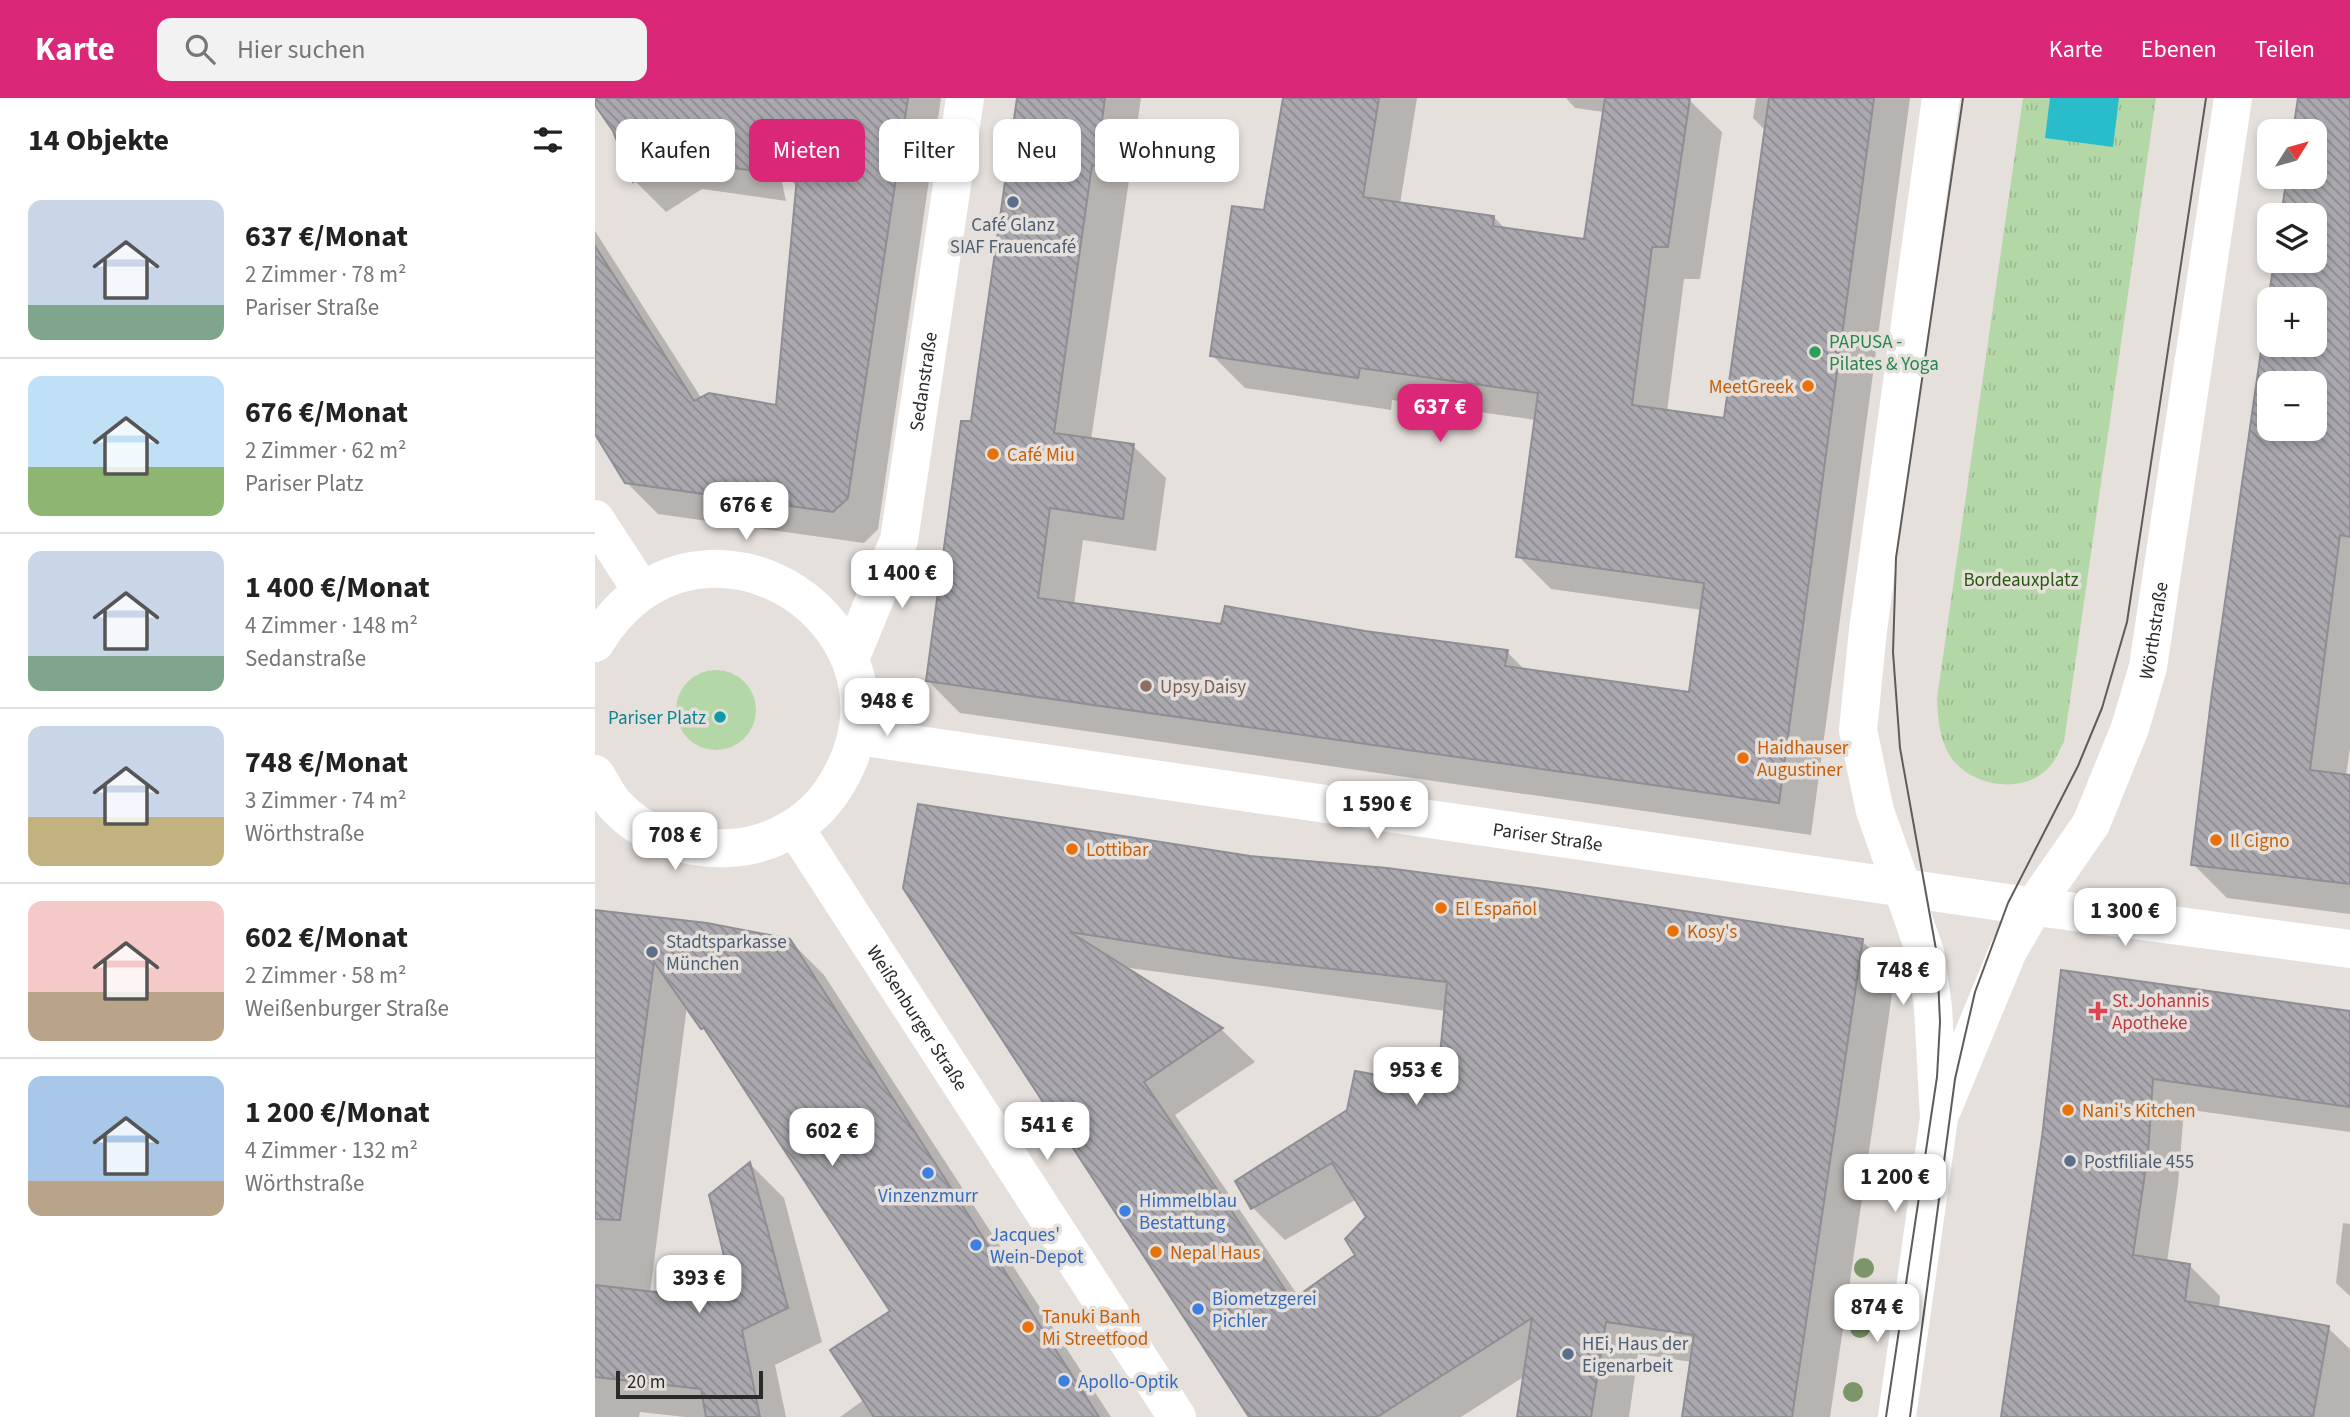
<!DOCTYPE html>
<html lang="de">
<head>
<meta charset="utf-8">
<style>
  :root { --surface:#fff; --page:#f2f2f2; --text:#222; --muted:#767676; --line:#e0e0e0; --accent:#db2777 }
  body { margin:0; font-family:"Source Sans 3",sans-serif; background:var(--page); color:var(--text); height:100vh; display:flex; flex-direction:column; font-size:26px; white-space:nowrap }
  * { box-sizing:border-box; margin:0 }
  p { font-size:23px; color:var(--muted) }
  .icon { flex:none; width:38px; height:38px; fill:none; stroke:currentColor; stroke-width:2; stroke-linecap:round; stroke-linejoin:round }
  .map { position:relative; flex:1; overflow:hidden }
  .details { display:flex; flex-direction:column; background:var(--surface); width:595px }
  .details>* { flex:none }
  .guide { position:absolute; left:21px; top:21px; width:665px; height:63px; display:flex; gap:14px }
  .needle { width:46px; rotate:53deg }
  .buttons { position:absolute; left:1662px; top:21px; display:grid; gap:14px }
  .buttons a { display:grid; place-items:center; width:70px; height:70px; border-radius:14px; background:var(--surface); box-shadow:0 4px 10px #0003; font-size:35px }
  .scale { position:absolute; left:21px; bottom:18px; width:147px; box-sizing:border-box; padding-left:7px; border:4px solid #2c2a29; border-top:0; font-size:19px; line-height:24px; white-space:nowrap; color:#2c2a29; -webkit-text-stroke:5px #e5e0dc; paint-order:stroke }
  .price { position:absolute; translate:-50% -60px; padding:0 16px; border-radius:14px; background:#fff; color:#222; font-size:23px; line-height:46px; filter:drop-shadow(0 2px 4px #0008) }
  .price::after { content:''; position:absolute; left:50%; top:42px; width:21px; height:16px; margin-left:-10px; background:inherit; clip-path:polygon(0 0,100% 0,50% 100%) }
  .price.current { background:var(--accent); color:#fff }
  ul { padding:0; list-style:none }
  li { display:flex; align-items:center; gap:21px; height:175px; padding:0 28px }
  li+li { border-top:2px solid var(--line) }
  li span { display:grid; place-items:center; flex:none; width:196px; height:140px; border-radius:14px; color:#555 }
  li>.icon { margin-inline-start:auto }
  span .icon { width:84px; height:84px; fill:#fffc; stroke-width:1 }
  li b { font-size:30px }
  h2 { display:flex; justify-content:space-between; align-items:center; height:84px; padding:0 28px; font-size:30px }
  .pill { padding:0 24px; border-radius:14px; background:var(--surface); box-shadow:0 4px 10px #0003; font-size:24px; line-height:63px }
  .pill.current { background:var(--accent); color:#fff }
  header { display:flex; align-items:center; gap:42px; box-sizing:border-box; height:98px; padding:0 35px; background:var(--accent); color:#fff }
  header strong { font-size:33px }
  nav { display:flex; gap:38px; margin-inline-start:auto; font-size:24px }
  .search { width:490px; height:63px; background:var(--page); display:flex; align-items:center; gap:18px; box-sizing:border-box; padding:0 24px; border-radius:14px; color:var(--muted); font-size:26px }
  main { display:flex; flex:1; min-height:0 }
  .map>svg:first-child { display:block }
</style>
</head>
<body>
<header>
<strong>Karte</strong>
<div class="search"><svg class="icon" aria-label="search" viewBox="0 0 24 24"><circle cx="10" cy="10" r="6"/><path d="M15 15l6 6"/></svg>Hier suchen</div>
<nav><a>Karte</a><a>Ebenen</a><a>Teilen</a></nav>
</header>
<main>
<section class="details">
<h2>14 Objekte<svg class="icon" aria-label="filters" viewBox="0 0 24 24"><path d="M4 7h16M4 17h16"/><circle cx="9" cy="7" r="2"/><circle cx="15" cy="17" r="2"/></svg></h2>
<ul>
<li><span style="background:linear-gradient(#c9d6e8 75%,#7fa58c 0)"><svg class="icon" aria-label="home" viewBox="0 0 24 24"><path d="M3 11l9-7 9 7M6 9v11h12V9"/></svg></span><div><b>637 €/Monat</b><p>2 Zimmer · 78 m²</p><p>Pariser Straße</p></div></li>
<li><span style="background:linear-gradient(#bfe0f5 65%,#8fb573 0)"><svg class="icon" aria-label="home" viewBox="0 0 24 24"><path d="M3 11l9-7 9 7M6 9v11h12V9"/></svg></span><div><b>676 €/Monat</b><p>2 Zimmer · 62 m²</p><p>Pariser Platz</p></div></li>
<li><span style="background:linear-gradient(#c9d6e8 75%,#7fa58c 0)"><svg class="icon" aria-label="home" viewBox="0 0 24 24"><path d="M3 11l9-7 9 7M6 9v11h12V9"/></svg></span><div><b>1 400 €/Monat</b><p>4 Zimmer · 148 m²</p><p>Sedanstraße</p></div></li>
<li><span style="background:linear-gradient(#c9d6e8 65%,#c2b280 0)"><svg class="icon" aria-label="home" viewBox="0 0 24 24"><path d="M3 11l9-7 9 7M6 9v11h12V9"/></svg></span><div><b>748 €/Monat</b><p>3 Zimmer · 74 m²</p><p>Wörthstraße</p></div></li>
<li><span style="background:linear-gradient(#f6c9c9 65%,#b9a48a 0)"><svg class="icon" aria-label="home" viewBox="0 0 24 24"><path d="M3 11l9-7 9 7M6 9v11h12V9"/></svg></span><div><b>602 €/Monat</b><p>2 Zimmer · 58 m²</p><p>Weißenburger Straße</p></div></li>
<li><span style="background:linear-gradient(#a9c7e8 75%,#b9a48a 0)"><svg class="icon" aria-label="home" viewBox="0 0 24 24"><path d="M3 11l9-7 9 7M6 9v11h12V9"/></svg></span><div><b>1 200 €/Monat</b><p>4 Zimmer · 132 m²</p><p>Wörthstraße</p></div></li>
</ul>
</section>
<div class="map">
<svg width="1755" height="1319" viewBox="0 0 1755 1319">
  <defs>
    <pattern id="park-tufts" width="24" height="20" patternUnits="userSpaceOnUse" patternTransform="scale(1.75)"><rect width="24" height="20" fill="#b4d7a7"/><path d="M3 7l-1-3M5 7V3M7 7l1-3M15 17l-1-3M17 17v-4M19 17l1-3" fill="none" stroke="#9bb990"/></pattern>
    <pattern id="building-back-hatch" width="6" height="6" patternUnits="userSpaceOnUse" patternTransform="scale(1.75)"><rect width="6" height="6" fill="#aba9af"/><path d="M-1 5l2 2M0 0l6 6M5-1l2 2" fill="none" stroke="#8b8a8e"/></pattern>
  </defs>
  <rect width="100%" height="100%" fill="#e5e0dc"/>
  <circle fill="#b4d7a7" cx="121" cy="612" r="40"/>
  <path fill="url(#park-tufts)" d="M1428 0H1561L1469 644C1464 652 1461 662 1455 668 1430 698 1375 689 1355 658 1344 640 1343 620 1342 600Z"/>
  <polygon fill="#29bcca" points="1455,0 1524,0 1518,49 1450,40"/>
  <g fill="#0003" fill-rule="evenodd">
    <polygon points="0,0 169,0 191,103 107,91 71,114 40,83 20,32"/>
    <polygon points="200,0 346,0 283,431 269,445 63,416 31,384 0,335 0,133 107,301 183,309 203,90 190,76"/>
    <polygon points="423,0 546,0 496,342 538,348 571,380 561,453 488,442 479,507 627,528 770,534 912,554 931,573 1096,596 1107,512 956,491 923,458 941,322 797,302 796,312 650,290 617,257 671,114 689,0 822,0 805,106 899,119 911,132 990,143 1009,14 980,10 971,0 1092,0 1127,34 1105,181 1089,181 1072,314 1130,322 1171,33 1158,20 1161,0 1315,0 1216,737 365,615 332,582 377,325"/>
    <path d="M1705 0H1755V650L1751 678H1755V816L1632 800 1598 766 1675 247H1720V201H1676L1681 163H1720V117H1688L1693 79H1720V33H1700ZM1675 285H1720V331H1675Z"/>
    <path d="M655 760 1267 843 1300 876 1235 1319H1089L1097 1264 1043 1256 1034 1319H924L930 1278 866 1319H657L310 790ZM527 869 851 913 844 990 657 1109 690 1142 762 1101 773 1119 762 1157 704 1199 580 1017 660 964 627 932Z"/>
    <polygon points="0,814 194,842 229,877 516,1319 245,1319 270,1301 297,1213 117,940 92,908 55,1195 142,1205 155,1066 189,1100 227,1244 180,1267 191,1319 90,1319 45,1314 44,1319 0,1319"/>
    <polygon points="1468,874 1755,915 1755,1034 1589,1011 1583,1087 1572,1164 1594,1167 1625,1198 1624,1210 1733,1230 1755,1251 1755,1319 1408,1319 1449,1039"/>
    <polygon points="1748,1125 1755,1126 1755,1198 1741,1185"/>
  </g>
  <g fill="url(#building-back-hatch)" stroke="#8f8e94" stroke-width="2" fill-rule="evenodd">
    <polygon points="0,0 313,0 253,400 238,414 30,385 0,336 0,148 99,303 114,295 181,307 202,79 75,61 38,84 18,33 0,7"/>
    <polygon points="422,0 510,0 501,68 497,67 459,335 539,346 528,421 455,410 443,500 626,526 630,508 770,533 913,552 910,568 1094,594 1109,485 921,459 943,295 765,270 763,280 615,258 637,108 669,112 688,0 784,0 768,99 899,118 898,128 989,141 1010,0 1095,0 1073,149 1057,149 1037,307 1129,320 1174,0 1279,0 1184,705 331,583 366,323 376,323"/>
    <path d="M1703 0H1755V439L1745 437 1715 672 1755 677V786L1596 767 1617 594 1679 163H1720V117H1686L1692 79H1720V33H1698ZM1675 201H1720V247H1675ZM1675 285H1720V331H1675Z"/>
    <path d="M323 706 655 758 792 770 949 791 1268 841 1197 1319H1087L1099 1237 1011 1224 996 1319H922L937 1220 782 1319H654L308 790ZM475 834 640 860 852 884 842 988 760 973 752 1012 640 1083 656 1111 737 1065 771 1119 750 1141 760 1157 697 1202 549 984 628 930Z"/>
    <polygon points="0,812 112,825 195,841 504,1319 279,1319 235,1252 295,1213 109,930 106,931 59,864 25,1122 0,1121"/>
    <polygon points="1466,872 1755,913 1755,1009 1558,981 1553,1055 1538,1157 1595,1166 1590,1203 1734,1228 1718,1319 1406,1319 1447,1039"/>
    <polygon points="155,1064 193,1210 147,1232 165,1319 111,1319 106,1291 0,1279 0,1187 140,1203 114,1097"/>
  </g>
  <g fill="none" stroke-linecap="round" stroke-linejoin="round">
    <g stroke="#fff" stroke-width="38">
      <polyline points="0,421 47,493"/>
      <path d="M0 545C105 373 345 532 237 693 215 726 175 748 135 750 94 752 49 739 20 707 12 698 7 686 0 676"/>
      <path id="s1" d="M255 561 304 442 370 0"/>
      <path id="s2" d="M262 638 1413 805 1755 851"/>
      <path id="s3" d="M200 730 582 1319"/>
      <path id="s4" d="M1347 1012 1413 853 1439 808 1496 726 1535 630 1553 569 1638 0"/>
      <polyline points="1302,1319 1344,1020 1338,909 1330,854 1280,713 1263,632 1273,532 1346,0"/>
    </g>
    <g stroke="#5e5b5a" stroke-width="2">
      <polyline points="1291,1319 1342,979 1345,924 1342,857 1305,650 1298,554 1301,460 1368,0"/>
      <polyline points="1315,1319 1360,981 1380,894 1413,805 1483,668 1507,610 1532,524 1611,0"/>
    </g>
  </g>
  <g fill="#7c966a">
    <circle cx="1269" cy="1170" r="10"/>
    <circle cx="1265" cy="1230" r="10"/>
    <circle cx="1258" cy="1294" r="10"/>
  </g>
  <g fill="#5c6f8a" stroke="#e5e0dc" stroke-width="2.5">
    <circle cx="418" cy="104" r="7"/>
    <circle cx="57" cy="854" r="7"/>
    <circle cx="1475" cy="1063" r="7"/>
    <circle cx="973" cy="1256" r="7"/>
  </g>
  <circle fill="#2e9e5b" stroke="#e5e0dc" stroke-width="2.5" cx="1220" cy="254" r="7"/>
  <g fill="#e8710a" stroke="#e5e0dc" stroke-width="2.5">
    <circle cx="1213" cy="288" r="7"/>
    <circle cx="398" cy="356" r="7"/>
    <circle cx="1148" cy="660" r="7"/>
    <circle cx="1621" cy="742" r="7"/>
    <circle cx="477" cy="751" r="7"/>
    <circle cx="846" cy="810" r="7"/>
    <circle cx="1078" cy="833" r="7"/>
    <circle cx="1473" cy="1012" r="7"/>
    <circle cx="561" cy="1154" r="7"/>
    <circle cx="433" cy="1229" r="7"/>
  </g>
  <circle fill="#8d6e63" stroke="#e5e0dc" stroke-width="2.5" cx="551" cy="588" r="7"/>
  <circle fill="#0f9aa8" stroke="#e5e0dc" stroke-width="2.5" cx="125" cy="619" r="7"/>
  <path fill="#e0444e" stroke="#e5e0dc" stroke-width="2.5" d="M1499.5 902.5h7v7h7v7h-7v7h-7v-7h-7v-7h7z"/>
  <g fill="#3f7fe0" stroke="#e5e0dc" stroke-width="2.5">
    <circle cx="333" cy="1075" r="7"/>
    <circle cx="530" cy="1113" r="7"/>
    <circle cx="381" cy="1147" r="7"/>
    <circle cx="603" cy="1211" r="7"/>
    <circle cx="469" cy="1283" r="7"/>
  </g>
  <g text-anchor="middle" stroke-width="7" stroke-linejoin="round" paint-order="stroke">
    <g font-size="19" fill="#4e5e75" stroke="#e5e0dc" text-anchor="start">
      <text x="418" y="133" text-anchor="middle">Café Glanz<tspan x="418" dy="22">SIAF Frauencafé</tspan></text>
      <text x="71" y="850">Stadtsparkasse<tspan x="71" dy="22">München</tspan></text>
      <text x="1489" y="1070">Postfiliale 455</text>
      <text x="987" y="1252">HEi, Haus der<tspan x="987" dy="22">Eigenarbeit</tspan></text>
    </g>
    <g font-size="19" fill="#27864d" stroke="#e5e0dc" text-anchor="start">
      <text x="1234" y="250">PAPUSA -<tspan x="1234" dy="22">Pilates &amp; Yoga</tspan></text>
    </g>
    <g font-size="19" fill="#2c2a29" stroke="#e5e0dc">
      <text dy="7" stroke="none"><textPath href="#s1" startOffset="289">Sedanstraße</textPath></text>
      <text dy="7" stroke="none"><textPath href="#s4" startOffset="528">Wörthstraße</textPath></text>
      <text dy="7" stroke="none"><textPath href="#s2" startOffset="698">Pariser Straße</textPath></text>
      <text dy="7" stroke="none"><textPath href="#s3" startOffset="226">Weißenburger Straße</textPath></text>
    </g>
    <g font-size="19" fill="#c56008" stroke="#e5e0dc" text-anchor="start">
      <text x="1199" y="295" text-anchor="end">MeetGreek</text>
      <text x="412" y="363">Café Miu</text>
      <text x="1162" y="656">Haidhauser<tspan x="1162" dy="22">Augustiner</tspan></text>
      <text x="1635" y="749">Il Cigno</text>
      <text x="491" y="758">Lottibar</text>
      <text x="860" y="817">El Español</text>
      <text x="1092" y="840">Kosy's</text>
      <text x="1487" y="1019">Nani's Kitchen</text>
      <text x="575" y="1161">Nepal Haus</text>
      <text x="447" y="1225">Tanuki Banh<tspan x="447" dy="22">Mi Streetfood</tspan></text>
    </g>
    <g font-size="19" fill="#26590c" stroke="#e5e0dc">
      <text x="1426" y="488">Bordeauxplatz</text>
    </g>
    <g font-size="19" fill="#785e54" stroke="#e5e0dc" text-anchor="start">
      <text x="565" y="595">Upsy Daisy</text>
    </g>
    <g font-size="19" fill="#0d838f" stroke="#e5e0dc" text-anchor="end">
      <text x="111" y="626">Pariser Platz</text>
    </g>
    <g font-size="19" fill="#be3a42" stroke="#e5e0dc" text-anchor="start">
      <text x="1517" y="909">St. Johannis<tspan x="1517" dy="22">Apotheke</tspan></text>
    </g>
    <g font-size="19" fill="#366cbe" stroke="#e5e0dc" text-anchor="start">
      <text x="333" y="1104" text-anchor="middle">Vinzenzmurr</text>
      <text x="544" y="1109">Himmelblau<tspan x="544" dy="22">Bestattung</tspan></text>
      <text x="395" y="1143">Jacques'<tspan x="395" dy="22">Wein-Depot</tspan></text>
      <text x="617" y="1207">Biometzgerei<tspan x="617" dy="22">Pichler</tspan></text>
      <text x="483" y="1290">Apollo-Optik</text>
    </g>
  </g>
</svg>
<div class="buttons">
<a><svg class="needle" viewBox="-14 -14 28 28"><path d="M0-13l5 13h-10z" fill="#e53935"/><path d="M0 13l5-13h-10z" fill="#767676"/></svg></a>
<a><svg class="icon" aria-label="layers" viewBox="0 0 24 24"><path d="M12 4l9 5-9 5-9-5zM3 14l9 5 9-5"/></svg></a>
<a>+</a>
<a>−</a>
</div>
<div class="scale">20 m</div>
<b class="price current" style="left:845px;top:346px">637 €</b>
<b class="price" style="left:151px;top:444px">676 €</b>
<b class="price" style="left:307px;top:512px">1 400 €</b>
<b class="price" style="left:292px;top:640px">948 €</b>
<b class="price" style="left:782px;top:743px">1 590 €</b>
<b class="price" style="left:80px;top:774px">708 €</b>
<b class="price" style="left:1530px;top:850px">1 300 €</b>
<b class="price" style="left:1308px;top:909px">748 €</b>
<b class="price" style="left:821px;top:1009px">953 €</b>
<b class="price" style="left:452px;top:1064px">541 €</b>
<b class="price" style="left:237px;top:1070px">602 €</b>
<b class="price" style="left:1300px;top:1116px">1 200 €</b>
<b class="price" style="left:104px;top:1217px">393 €</b>
<b class="price" style="left:1282px;top:1246px">874 €</b>
<div class="guide">
<a class="pill">Kaufen</a>
<a class="pill current">Mieten</a>
<a class="pill">Filter</a>
<a class="pill">Neu</a>
<a class="pill">Wohnung</a>
</div>
</div>
</main>
</body>
</html>
